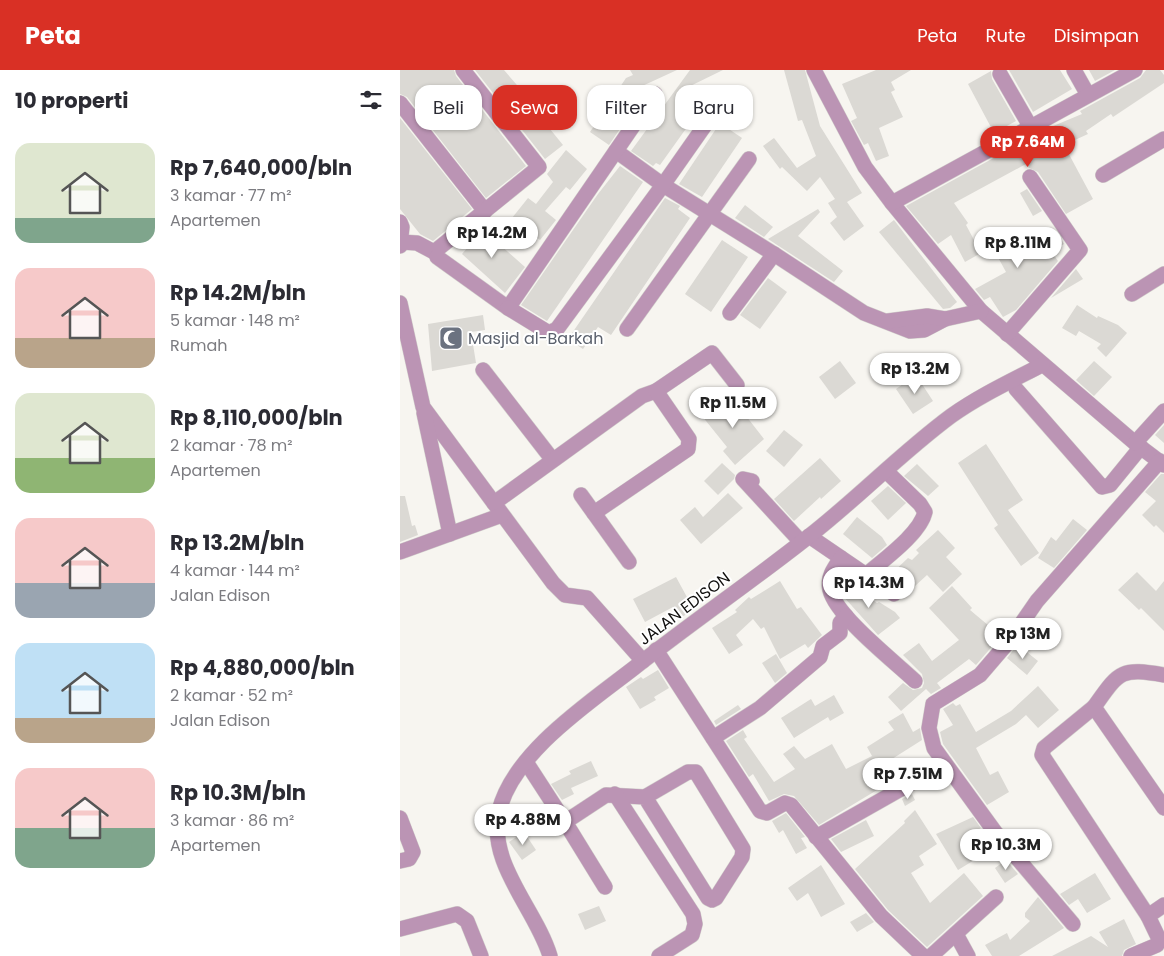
<!DOCTYPE html>
<html lang="id">
<head>
<meta charset="utf-8">
<style>
  :root { --surface:#fff; --page:#f2f2f3; --text:#2b2b33; --muted:#7c7c81; --accent:#d93025 }
  body { margin:0; font-family:Poppins,sans-serif; background:var(--page); color:var(--text); height:100vh; display:flex; flex-direction:column; font-size:19px; white-space:nowrap }
  * { box-sizing:border-box; margin:0 }
  p { font-size:16px; color:var(--muted) }
  .icon { flex:none; width:28px; height:28px; fill:none; stroke:currentColor; stroke-width:2; stroke-linecap:round; stroke-linejoin:round }
  .map { position:relative; flex:1; overflow:hidden }
  .panel { display:flex; flex-direction:column; background:var(--surface); width:400px }
  .panel>* { flex:none }
  .top-card { position:absolute; left:15px; top:15px; width:475px; height:45px; display:flex; gap:10px }
  .price { position:absolute; translate:-50% -42px; padding:0 11px; border-radius:18px; background:#fff; color:#222; font-size:16px; line-height:32px; filter:drop-shadow(0 1px 2px #0008) }
  .price::after { content:''; position:absolute; left:50%; top:30px; width:15px; height:11px; margin-left:-8px; background:inherit; clip-path:polygon(0 0,100% 0,50% 100%) }
  .price.active { background:var(--accent); color:#fff }
  ul { padding:0; list-style:none }
  li { display:flex; align-items:center; gap:15px; height:125px; padding:0 15px }
  li span { display:grid; place-items:center; flex:none; width:140px; height:100px; border-radius:15px; color:#555 }
  li>.icon { margin-inline-start:auto }
  span .icon { width:60px; height:60px; fill:#fffc; stroke-width:1 }
  li b { font-size:21px }
  h2 { display:flex; justify-content:space-between; align-items:center; height:60px; padding:0 15px; font-size:21px }
  .pill { padding:0 18px; border-radius:15px; background:var(--surface); box-shadow:0 1px 4px #0004; font-size:18px; line-height:45px }
  .pill.active { background:var(--accent); color:#fff }
  header { display:flex; align-items:center; gap:30px; box-sizing:border-box; height:70px; padding:0 25px; background:var(--accent); color:#fff }
  header strong { font-size:24px }
  nav { display:flex; gap:28px; margin-inline-start:auto; font-size:18px }
  main { display:flex; flex:1; min-height:0 }
  .map>svg:first-child { display:block }
</style>
</head>
<body>
<header>
<strong>Peta</strong>
<nav><a>Peta</a><a>Rute</a><a>Disimpan</a></nav>
</header>
<main>
<section class="panel">
<h2>10 properti<svg class="icon" aria-label="filters" viewBox="0 0 24 24"><path d="M4 7h16M4 17h16"/><circle cx="9" cy="7" r="2"/><circle cx="15" cy="17" r="2"/></svg></h2>
<ul>
<li><span style="background:linear-gradient(#dfe7d0 75%,#7fa58c 0)"><svg class="icon" aria-label="home" viewBox="0 0 24 24"><path d="M3 11l9-7 9 7M6 9v11h12V9"/></svg></span><div><b>Rp 7,640,000/bln</b><p>3 kamar · 77 m²</p><p>Apartemen</p></div></li>
<li><span style="background:linear-gradient(#f6c9c9 70%,#b9a48a 0)"><svg class="icon" aria-label="home" viewBox="0 0 24 24"><path d="M3 11l9-7 9 7M6 9v11h12V9"/></svg></span><div><b>Rp 14.2M/bln</b><p>5 kamar · 148 m²</p><p>Rumah</p></div></li>
<li><span style="background:linear-gradient(#dfe7d0 65%,#8fb573 0)"><svg class="icon" aria-label="home" viewBox="0 0 24 24"><path d="M3 11l9-7 9 7M6 9v11h12V9"/></svg></span><div><b>Rp 8,110,000/bln</b><p>2 kamar · 78 m²</p><p>Apartemen</p></div></li>
<li><span style="background:linear-gradient(#f6c9c9 65%,#9aa5b1 0)"><svg class="icon" aria-label="home" viewBox="0 0 24 24"><path d="M3 11l9-7 9 7M6 9v11h12V9"/></svg></span><div><b>Rp 13.2M/bln</b><p>4 kamar · 144 m²</p><p>Jalan Edison</p></div></li>
<li><span style="background:linear-gradient(#bfe0f5 75%,#b9a48a 0)"><svg class="icon" aria-label="home" viewBox="0 0 24 24"><path d="M3 11l9-7 9 7M6 9v11h12V9"/></svg></span><div><b>Rp 4,880,000/bln</b><p>2 kamar · 52 m²</p><p>Jalan Edison</p></div></li>
<li><span style="background:linear-gradient(#f6c9c9 60%,#7fa58c 0)"><svg class="icon" aria-label="home" viewBox="0 0 24 24"><path d="M3 11l9-7 9 7M6 9v11h12V9"/></svg></span><div><b>Rp 10.3M/bln</b><p>3 kamar · 86 m²</p><p>Apartemen</p></div></li>
</ul>
</section>
<div class="map">
<svg width="764" height="886" viewBox="0 0 764 886">
  <rect width="100%" height="100%" fill="#f7f5f0"/>
  <g fill="#dbd9d4">
    <polygon points="0,0 54,0 56,6 126,96 86,128 7,27 0,24"/>
    <polygon points="75,0 104,0 123,22 126,19 157,53 150,59 163,75 145,89"/>
    <polygon points="230,0 277,0 227,23 239,31 209,75 190,62 226,8 233,5"/>
    <polygon points="290,0 323,0 276,23 300,39 260,95 256,93 253,96 231,81"/>
    <polygon points="384,0 405,0 420,56 462,123 447,132 464,156 444,171 430,153 437,147 428,133 435,129 420,107 407,121 382,97 380,99 363,76 374,68 397,98 416,86 402,50 398,51"/>
    <polygon points="476,0 511,0 491,12 495,20 491,22 503,47 479,58 489,86 476,91 468,73 464,75 451,51 457,48 442,14"/>
    <polygon points="609,0 660,0 672,19 633,42"/>
    <polygon points="689,0 715,0 695,11"/>
    <polygon points="746,0 760,0 764,5 764,13 713,47 711,44 686,61 688,64 664,75 693,129 666,144 638,102 629,98 626,94 554,133 568,153 566,155 581,183 565,192 551,165 538,174 506,136 610,79 613,86 647,62 646,59 682,44 680,41 740,8"/>
    <polygon points="591,1 592,9 616,51 594,63 568,14"/>
    <polygon points="0,48 72,139 33,171 20,164 0,139"/>
    <polygon points="320,53 342,68 302,127 279,114"/>
    <polygon points="166,80 187,99 170,120 166,117 145,141 156,150 140,170 112,148 128,128 136,134 153,112 147,104"/>
    <polygon points="220,96 243,112 147,251 121,235 198,124"/>
    <polygon points="627,119 642,141 633,146 620,123"/>
    <polygon points="265,128 280,136 278,139 290,148 211,265 198,257 183,279 168,269"/>
    <polygon points="345,135 373,157 364,167 335,148"/>
    <polygon points="418,139 420,142 398,166 443,201 434,212 368,169"/>
    <polygon points="494,150 557,232 550,238 543,239 479,162"/>
    <polygon points="80,157 125,197 105,223 62,184 68,177 63,171"/>
    <polygon points="605,157 617,176 640,164 644,171 658,164 664,174 651,181 658,191 616,240 603,247 590,227 584,230 575,219 606,202 594,180 589,183 582,171"/>
    <polygon points="322,170 348,187 311,242 285,224"/>
    <polygon points="676,199 683,209 651,228"/>
    <polygon points="368,208 387,222 360,259 340,245"/>
    <polygon points="677,235 697,248 698,246 718,255 727,263 706,287 697,278 701,274 679,261 676,266 662,258"/>
    <polygon points="83,245 85,260 71,262 76,293 32,301 28,254"/>
    <polygon points="440,291 456,313 435,329 419,307"/>
    <polygon points="694,291 712,307 694,326 676,310"/>
    <polygon points="516,305 533,331 513,344 496,319"/>
    <polygon points="329,324 364,369 335,395 323,381 327,377 302,346"/>
    <polygon points="764,355 764,373 755,365"/>
    <polygon points="384,360 403,375 384,397 366,381"/>
    <polygon points="586,374 623,430 608,440 639,483 621,496 594,458 598,455 558,393"/>
    <polygon points="420,388 441,411 421,429 420,427 394,451 374,429"/>
    <polygon points="322,393 335,405 334,409 318,425 304,411"/>
    <polygon points="517,394 539,416 528,426 504,406"/>
    <polygon points="761,404 764,404 764,463 756,455 754,457 742,445 756,431 745,422"/>
    <polygon points="488,416 506,433 488,450 471,431"/>
    <polygon points="328,423 343,438 301,474 280,450 295,437 303,447"/>
    <polygon points="0,426 5,426 12,456 15,455 18,465 0,472"/>
    <polygon points="457,447 482,467 487,475 472,488 443,464"/>
    <polygon points="673,449 687,460 654,498 638,488 651,467 656,471"/>
    <polygon points="538,460 555,478 546,487 562,504 543,522 527,505 503,527 502,520 489,506 508,488 512,490 519,483 516,480"/>
    <polygon points="737,502 756,521 764,511 764,561 741,538 739,540 718,520"/>
    <polygon points="276,507 294,540 280,548 273,537 245,552 233,529"/>
    <polygon points="444,510 477,533 479,532 495,542 500,548 478,565 443,526 439,518"/>
    <polygon points="380,511 397,539 401,537 422,565 408,578 405,574 380,589 364,557 361,559 353,549 336,565 343,575 329,584 312,558 337,542 335,540 349,527 351,529"/>
    <polygon points="552,516 572,538 570,540 601,566 576,595 569,589 537,613 541,618 531,624 526,619 501,641 488,627 503,613 513,620 522,618 524,613 522,604 503,585 519,573 532,591 559,570 529,538"/>
    <polygon points="615,578 620,582 623,579 638,591 627,605 607,588"/>
    <polygon points="376,584 387,603 375,613 362,593"/>
    <polygon points="258,600 269,618 254,627 256,630 240,639 226,617 241,607 243,609"/>
    <polygon points="638,616 659,640 638,658 626,645 616,654 576,678 590,705 598,701 609,722 587,735 543,674 540,662 553,655 543,639 553,633 556,636 560,634 576,662 611,641"/>
    <polygon points="434,625 444,643 430,651 428,647 394,668 381,648 411,629 415,636"/>
    <polygon points="338,635 341,639 316,655 314,651"/>
    <polygon points="503,643 513,662 520,658 522,670 492,689 503,707 493,713 492,711 419,755 394,726 384,724 369,731 353,704 349,707 326,671 343,660 347,667 344,669 374,712 395,699 383,684 394,676 405,689 432,674 446,699 472,686 467,677 494,660 488,652"/>
    <polygon points="191,691 198,706 171,718 174,724 162,730 151,714 171,704 169,701"/>
    <polygon points="512,724 515,730 505,736 502,729"/>
    <polygon points="515,740 537,774 519,786 524,795 511,803 530,833 564,803 583,826 527,877 488,840 455,799 505,753 504,751"/>
    <polygon points="386,743 405,767 401,768 407,778 396,784 383,760 379,763 372,751"/>
    <polygon points="573,747 581,758 563,768 576,789 558,800 536,764"/>
    <polygon points="466,750 474,766 441,782 431,769"/>
    <polygon points="124,762 136,780 122,790 109,772"/>
    <polygon points="606,790 618,804 605,813 595,798"/>
    <polygon points="421,795 445,834 421,847 408,823 397,831 388,818"/>
    <polygon points="695,803 711,829 687,843 678,829 669,835 660,824"/>
    <polygon points="638,827 664,858 619,886 592,886 585,875 607,863 610,870 630,851 625,847 625,843"/>
    <polygon points="199,836 206,851 185,860 178,844"/>
    <polygon points="466,843 474,852 457,862 450,852"/>
    <polygon points="724,849 736,874 724,880 722,886 652,886 691,866 708,877 699,862"/>
  </g>
  <g fill="none" stroke-linecap="round" stroke-linejoin="round">
    <g stroke="#d2d0cc" stroke-width="16">
      <g id="minor">
        <polyline points="414,0 465,97 492,133 581,241 735,373 764,395"/>
        <polyline points="674,0 688,25"/>
        <polyline points="600,4 630,56"/>
        <polyline points="0,33 85,141"/>
        <polyline points="216,81 263,115 374,184 464,243 510,261 524,260 545,249 581,241"/>
        <polyline points="703,105 764,69"/>
        <polyline points="492,133 735,0"/>
        <polyline points="0,152 2,157 0,176"/>
        <polyline points="1,172 17,173 34,182 139,97 63,0"/>
        <polyline points="37,187 108,238 255,24"/>
        <polyline points="732,224 764,204"/>
        <polyline points="0,233 23,337 153,513 165,525 187,528 243,591"/>
        <polyline points="108,238 149,263 157,259 263,115 322,31"/>
        <polyline points="330,243 374,184"/>
        <polyline points="488,251 527,246 545,249"/>
        <polyline points="227,259 349,89"/>
        <polyline points="607,264 680,180 630,107"/>
        <polyline points="83,300 152,389"/>
        <polyline points="616,319 702,417 710,415 741,377"/>
        <polyline points="24,343 50,464"/>
        <polyline points="735,373 764,341"/>
        <polyline points="352,411 343,409 401,472"/>
        <polyline points="181,425 229,492"/>
        <polyline points="94,433 242,326 256,321 312,283 337,315"/>
        <polyline points="194,443 288,379 289,369 256,321"/>
        <polyline points="409,466 494,524"/>
        <polyline points="0,482 102,445"/>
        <path d="M441 488C434 498 427 507 430 520 436 546 494 591 515 611"/>
        <path d="M466 505C483 490 520 464 525 442L520 434 486 401"/>
        <polyline points="256,580 360,741 367,743 385,733 391,735 481,846 523,886"/>
        <path d="M764 605C720 597 719 602 694 637L764 738"/>
        <polyline points="694,637 644,678 642,685 748,846"/>
        <polyline points="313,668 360,638 420,587 423,576 440,563 440,553 446,546"/>
        <polyline points="126,692 165,752 206,725 245,727 288,702 296,702 343,779 342,787 316,828 312,830 308,828 245,727"/>
        <polyline points="215,724 293,844 295,854 292,865 259,886"/>
        <polyline points="0,748 13,782 9,789 0,791"/>
        <polyline points="165,752 205,817"/>
        <polyline points="416,767 545,694"/>
        <polyline points="673,854 595,762 534,678 529,658 533,634 580,605 610,570 637,531 760,391"/>
        <polyline points="0,859 57,844 67,851 81,886"/>
        <polyline points="556,864 568,886"/>
        <path d="M150 886C136 839 87 794 99 741 113 683 189 633 234 598 291 553 351 512 408 467 457 429 501 383 551 346 579 326 611 311 642 295"/>
        <polyline points="531,886 596,827"/>
        <polyline points="731,886 757,875 759,869 748,846 764,835"/>
      </g>
    </g>
    <use href="#minor" stroke="#bb94b4" stroke-width="15"/>
  </g>
  <defs>
    <g id="mosque-square" transform="scale(1.25)"><rect x="-9" y="-9" width="18" height="18" rx="4" fill="#6b7280" stroke="#fff"/><path d="M3.5-4.9A6 6 0 1 0 3.5 4.9A5 5 0 1 1 3.5-4.9Z" fill="#fff"/></g>
  </defs>
  <g fill-rule="evenodd">
    <use href="#mosque-square" x="51" y="268"/>
  </g>
  <g text-anchor="middle" stroke-width="4" stroke-linejoin="round" paint-order="stroke">
    <g font-size="16" fill="#5b616d" stroke="#fff" text-anchor="start">
      <text x="68" y="274">Masjid al-Barkah</text>
    </g>
    <g font-size="16" fill="#0f0e0c" stroke="#fff">
      <text transform="translate(284 538) rotate(-37)" y="6">JALAN EDISON</text>
    </g>
  </g>
</svg>
<b class="price active" style="left:628px;top:98px">Rp 7.64M</b>
<b class="price" style="left:92px;top:189px">Rp 14.2M</b>
<b class="price" style="left:618px;top:199px">Rp 8.11M</b>
<b class="price" style="left:515px;top:325px">Rp 13.2M</b>
<b class="price" style="left:333px;top:359px">Rp 11.5M</b>
<b class="price" style="left:469px;top:539px">Rp 14.3M</b>
<b class="price" style="left:623px;top:590px">Rp 13M</b>
<b class="price" style="left:508px;top:730px">Rp 7.51M</b>
<b class="price" style="left:123px;top:776px">Rp 4.88M</b>
<b class="price" style="left:606px;top:801px">Rp 10.3M</b>
<div class="top-card">
<a class="pill">Beli</a>
<a class="pill active">Sewa</a>
<a class="pill">Filter</a>
<a class="pill">Baru</a>
</div>
</div>
</main>
</body>
</html>
